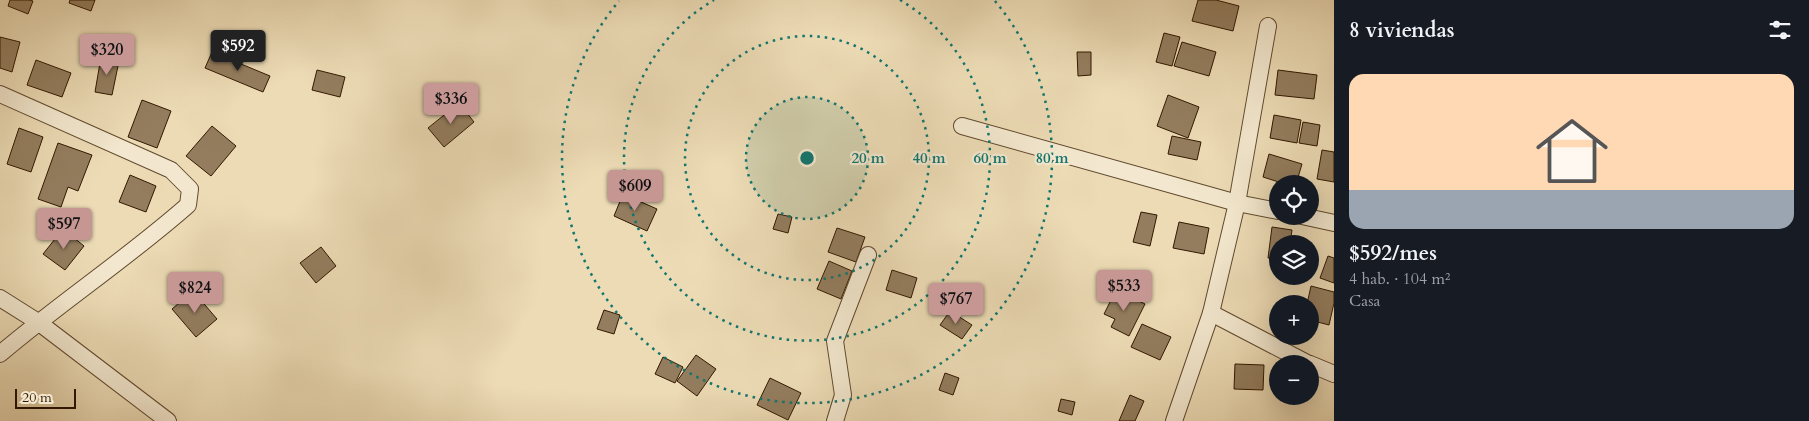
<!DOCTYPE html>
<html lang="es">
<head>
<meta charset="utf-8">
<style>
  :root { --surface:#171b24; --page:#20242c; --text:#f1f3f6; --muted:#9ea1a6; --accent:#c59692 }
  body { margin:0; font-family:Cardo,serif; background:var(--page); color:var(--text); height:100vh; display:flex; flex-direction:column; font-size:19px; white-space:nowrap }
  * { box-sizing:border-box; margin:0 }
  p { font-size:16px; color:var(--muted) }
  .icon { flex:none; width:28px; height:28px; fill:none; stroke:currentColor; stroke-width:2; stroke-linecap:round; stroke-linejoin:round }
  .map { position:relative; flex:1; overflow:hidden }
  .sheet { display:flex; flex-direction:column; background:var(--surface); width:475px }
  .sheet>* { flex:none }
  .fabs { position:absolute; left:1269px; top:175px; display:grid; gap:10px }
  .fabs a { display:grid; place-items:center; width:50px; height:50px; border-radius:50%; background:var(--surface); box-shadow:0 5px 20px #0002; font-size:25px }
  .scale { position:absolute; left:15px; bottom:12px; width:61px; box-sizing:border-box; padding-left:5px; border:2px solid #321800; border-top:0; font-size:14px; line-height:18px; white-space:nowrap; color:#321800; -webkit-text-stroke:4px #f3e8cf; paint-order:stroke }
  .price { position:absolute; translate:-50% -42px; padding:0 11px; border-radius:5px; background:var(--accent); color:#111; font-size:16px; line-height:32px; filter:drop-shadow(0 1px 2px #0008) }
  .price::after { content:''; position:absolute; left:50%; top:30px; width:15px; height:11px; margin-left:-8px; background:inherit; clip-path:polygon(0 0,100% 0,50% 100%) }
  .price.on { background:#222; color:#fff }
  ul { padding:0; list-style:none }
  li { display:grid; align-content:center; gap:10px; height:265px; padding:0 15px }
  li span { display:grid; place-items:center; height:155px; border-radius:15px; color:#555 }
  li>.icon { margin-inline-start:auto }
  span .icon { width:90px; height:90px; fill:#fffc; stroke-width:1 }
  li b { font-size:21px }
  h2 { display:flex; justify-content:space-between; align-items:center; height:60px; padding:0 15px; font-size:21px }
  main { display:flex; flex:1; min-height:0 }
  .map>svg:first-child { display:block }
</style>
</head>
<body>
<main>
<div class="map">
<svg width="1334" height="421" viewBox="0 0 1334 421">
  <rect width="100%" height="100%" fill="#ecdbb5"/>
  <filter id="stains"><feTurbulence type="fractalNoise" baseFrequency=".004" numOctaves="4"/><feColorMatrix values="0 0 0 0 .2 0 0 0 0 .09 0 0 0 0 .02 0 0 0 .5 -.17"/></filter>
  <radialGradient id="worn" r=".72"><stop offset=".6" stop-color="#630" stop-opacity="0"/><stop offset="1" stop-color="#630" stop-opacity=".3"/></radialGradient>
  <g fill="#937d5e" stroke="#321800">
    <polygon points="10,0 29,0 33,1 28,14 8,6"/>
    <polygon points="70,0 95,0 91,11 69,3"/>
    <polygon points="1198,0 1216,0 1239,6 1233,31 1192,21"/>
    <polygon points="1164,33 1180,37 1172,66 1156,62"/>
    <polygon points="0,37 20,42 12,72 0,68"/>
    <polygon points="1182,42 1216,52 1209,76 1174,66"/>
    <polygon points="212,52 270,76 263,92 205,68"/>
    <polygon points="1077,52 1091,52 1091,75 1078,76"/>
    <polygon points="101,57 119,61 112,95 95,92"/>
    <polygon points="36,60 71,73 62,97 27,85"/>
    <polygon points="317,70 345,77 340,97 312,90"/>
    <polygon points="1278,70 1317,75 1314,99 1275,95"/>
    <polygon points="1168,95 1199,107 1188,138 1157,126"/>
    <polygon points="142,100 171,111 157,148 128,137"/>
    <polygon points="459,103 474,122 444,147 428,128"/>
    <polygon points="1274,115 1301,120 1297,143 1270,138"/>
    <polygon points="1303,122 1320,125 1317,146 1299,143"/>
    <polygon points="212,126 236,146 211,176 186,156"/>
    <polygon points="19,128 43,137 31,172 7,164"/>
    <polygon points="1172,136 1201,142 1197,160 1168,154"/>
    <polygon points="58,143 92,155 78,191 68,187 61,207 38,199"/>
    <polygon points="1322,150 1334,152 1334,182 1317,179"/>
    <polygon points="1269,154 1302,164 1296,184 1285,184 1263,177"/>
    <polygon points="130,175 156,186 146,212 119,202"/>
    <polygon points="623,194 657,209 647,231 614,216"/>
    <polygon points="1141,212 1157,215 1150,246 1133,242"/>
    <polygon points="778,214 792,217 788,233 773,229"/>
    <polygon points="1179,222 1209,228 1204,254 1173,248"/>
    <polygon points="1272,227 1292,230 1290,244 1278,244 1278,259 1268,258"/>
    <polygon points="837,228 865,237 856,262 828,252"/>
    <polygon points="63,229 84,246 65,270 43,254"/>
    <polygon points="321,247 336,266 316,283 300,263"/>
    <polygon points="1328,256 1334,258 1334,283 1320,278"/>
    <polygon points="829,261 852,271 841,299 817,289"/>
    <polygon points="892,270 917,278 911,298 886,290"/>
    <polygon points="1311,286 1334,292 1334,303 1329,325 1310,320 1310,304 1307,304"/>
    <polygon points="1116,290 1145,304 1129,336 1111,327 1115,319 1104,314"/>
    <polygon points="193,291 217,319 196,337 172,309"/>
    <polygon points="604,310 620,315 614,334 597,329"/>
    <polygon points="950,311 972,325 962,339 940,325"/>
    <polygon points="1142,324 1171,337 1160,360 1131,347"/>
    <polygon points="696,355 716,369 697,396 677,381"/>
    <polygon points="663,357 683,367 675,383 655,374"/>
    <polygon points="1235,364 1264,365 1263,390 1234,389"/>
    <polygon points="945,373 959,378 953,395 939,390"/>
    <polygon points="770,378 801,393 788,420 757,405"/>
    <polygon points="1130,395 1144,401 1135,421 1119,421"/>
    <polygon points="1061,399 1075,402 1072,415 1058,411"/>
  </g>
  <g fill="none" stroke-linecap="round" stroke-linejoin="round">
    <g stroke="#60492d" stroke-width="18">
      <g id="minor">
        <path d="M0 94 171 170 190 189 188 205C128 258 61 302 0 354"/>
        <polyline points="962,126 1237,203 1278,211"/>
        <polyline points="1302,216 1334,223"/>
        <polyline points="0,298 38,322 168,421"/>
        <polyline points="1211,313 1309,364"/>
        <polyline points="1310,364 1334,374"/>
        <polyline points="835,421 843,395 835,341 868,255"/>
        <polyline points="1174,421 1211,313 1237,203 1268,26"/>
      </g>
    </g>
    <use href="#minor" stroke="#f3e8cf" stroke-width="16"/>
  </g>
  <circle cx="807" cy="158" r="61" fill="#0f766e" fill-opacity=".12"/>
  <g fill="none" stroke="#0f766e" stroke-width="2.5" stroke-dasharray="2.5 5">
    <circle cx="807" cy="158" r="61"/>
    <circle cx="807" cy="158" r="122"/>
    <path d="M900 0A183 183 0 1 1 714 0"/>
    <path d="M995 1A245 245 0 1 1 619 1"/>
  </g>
  <circle cx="807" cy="158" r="8" fill="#0f766e" stroke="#f3e8cf" stroke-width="2.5"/>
  <g font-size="15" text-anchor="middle" font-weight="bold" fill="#0f766e" stroke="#f3e8cf" stroke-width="4.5" stroke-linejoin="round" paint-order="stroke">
    <text x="868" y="163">20 m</text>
    <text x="929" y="163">40 m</text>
    <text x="990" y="163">60 m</text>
    <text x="1052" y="163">80 m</text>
  </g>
  <rect width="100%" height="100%" filter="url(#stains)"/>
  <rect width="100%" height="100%" fill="url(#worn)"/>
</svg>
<div class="fabs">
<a><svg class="icon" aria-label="locate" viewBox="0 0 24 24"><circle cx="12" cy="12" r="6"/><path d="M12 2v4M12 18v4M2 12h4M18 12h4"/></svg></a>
<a><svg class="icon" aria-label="layers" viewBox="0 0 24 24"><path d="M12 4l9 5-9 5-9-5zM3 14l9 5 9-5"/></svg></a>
<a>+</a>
<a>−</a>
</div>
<div class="scale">20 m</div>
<b class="price on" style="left:238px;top:72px">$592</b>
<b class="price" style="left:107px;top:76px">$320</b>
<b class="price" style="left:451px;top:125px">$336</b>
<b class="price" style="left:635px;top:212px">$609</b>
<b class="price" style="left:64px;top:250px">$597</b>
<b class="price" style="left:1124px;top:312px">$533</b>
<b class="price" style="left:195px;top:314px">$824</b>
<b class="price" style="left:956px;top:325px">$767</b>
</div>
<section class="sheet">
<h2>8 viviendas<svg class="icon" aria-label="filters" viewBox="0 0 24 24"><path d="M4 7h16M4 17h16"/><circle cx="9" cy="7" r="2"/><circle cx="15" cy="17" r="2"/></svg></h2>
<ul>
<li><span style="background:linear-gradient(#ffd9b3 75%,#9aa5b1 0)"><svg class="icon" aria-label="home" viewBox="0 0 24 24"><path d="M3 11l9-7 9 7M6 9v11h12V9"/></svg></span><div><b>$592/mes</b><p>4 hab. · 104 m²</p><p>Casa</p></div></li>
</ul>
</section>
</main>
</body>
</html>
